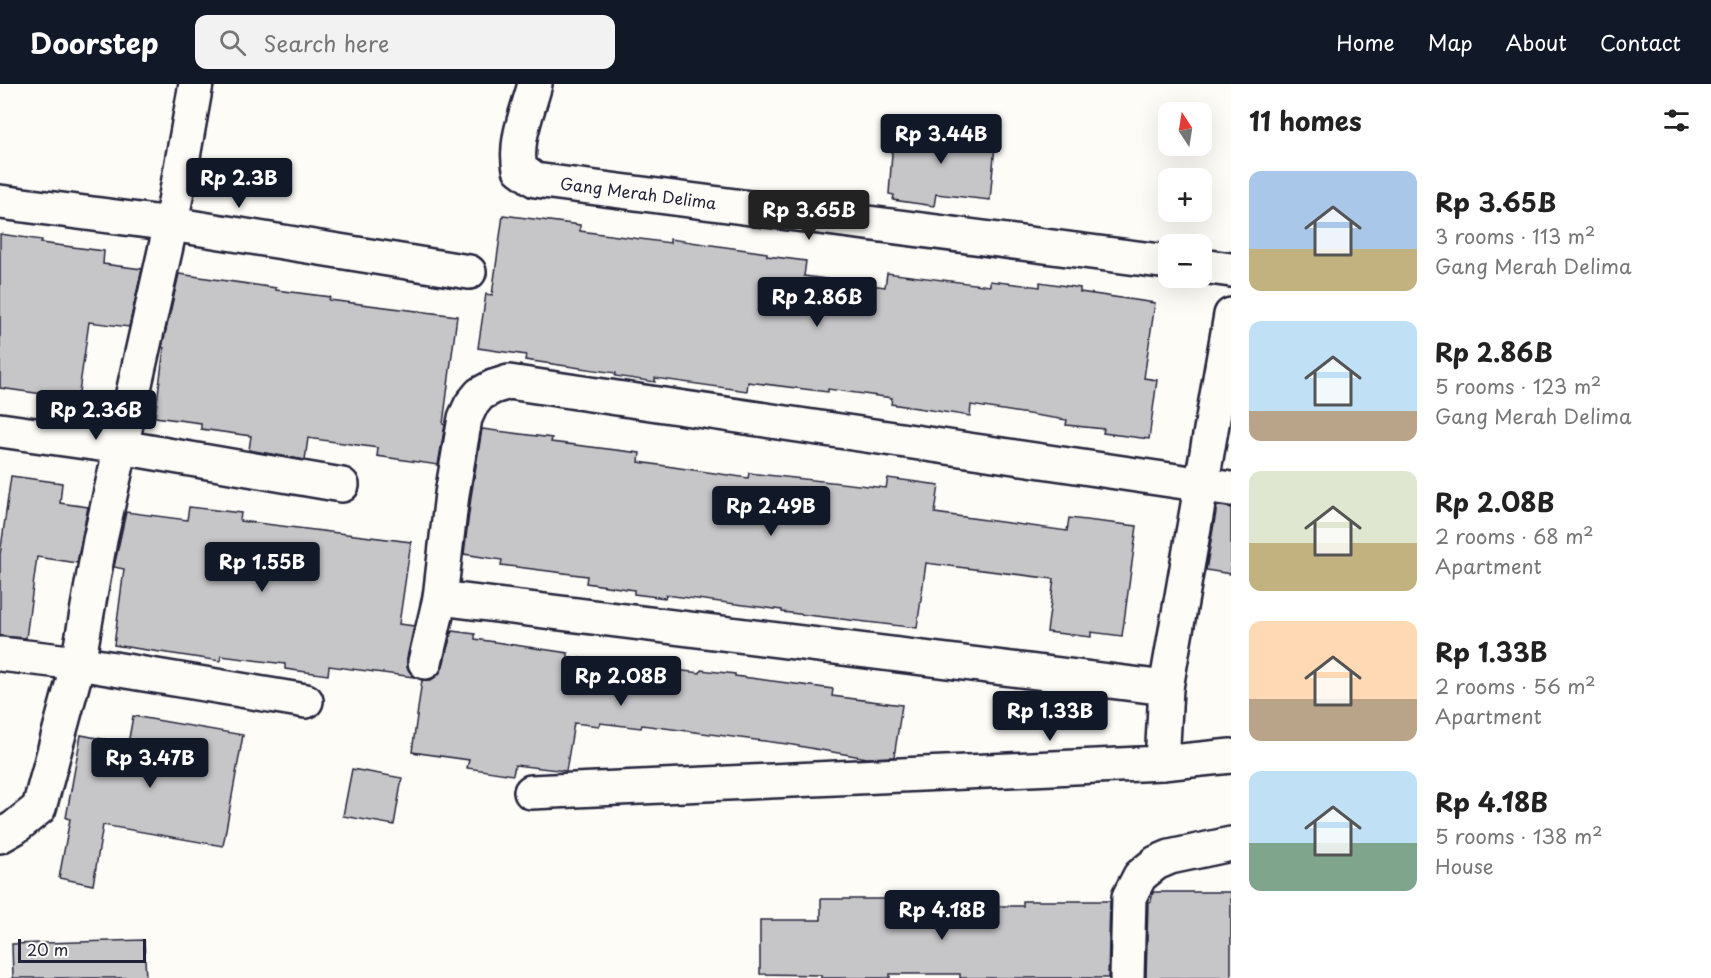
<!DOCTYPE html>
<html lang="en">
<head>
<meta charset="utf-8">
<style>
  :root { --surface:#fff; --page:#f2f2f2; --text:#222; --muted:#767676; --accent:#111827 }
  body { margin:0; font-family:"Playpen Sans",sans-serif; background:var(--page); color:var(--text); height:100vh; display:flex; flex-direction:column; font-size:22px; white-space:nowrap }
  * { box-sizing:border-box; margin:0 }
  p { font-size:20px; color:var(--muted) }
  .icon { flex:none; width:33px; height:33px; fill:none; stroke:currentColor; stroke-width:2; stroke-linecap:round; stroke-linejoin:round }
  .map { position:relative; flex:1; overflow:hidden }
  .sheet { display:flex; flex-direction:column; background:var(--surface); width:480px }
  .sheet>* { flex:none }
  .needle { width:39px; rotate:348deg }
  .buttons { position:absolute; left:1158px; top:18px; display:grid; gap:12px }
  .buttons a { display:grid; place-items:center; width:54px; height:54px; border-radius:12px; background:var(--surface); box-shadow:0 6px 24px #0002; font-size:30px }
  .scale { position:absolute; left:18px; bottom:15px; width:128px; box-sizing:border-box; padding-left:6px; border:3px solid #22223b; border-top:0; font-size:16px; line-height:21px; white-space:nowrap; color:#22223b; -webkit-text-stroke:4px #fdfcf7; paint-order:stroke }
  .price { position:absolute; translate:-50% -51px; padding:0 14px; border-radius:6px; background:var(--accent); color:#fff; font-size:20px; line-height:39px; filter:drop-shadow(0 2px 3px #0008) }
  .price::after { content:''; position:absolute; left:50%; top:36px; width:18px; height:14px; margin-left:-9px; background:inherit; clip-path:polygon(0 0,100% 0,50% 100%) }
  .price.active { background:#222; color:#fff }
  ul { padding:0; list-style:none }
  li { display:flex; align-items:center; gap:18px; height:150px; padding:0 18px }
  li span { display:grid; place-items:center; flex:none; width:168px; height:120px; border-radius:12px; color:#555 }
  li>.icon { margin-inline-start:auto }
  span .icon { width:72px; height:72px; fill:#fffc; stroke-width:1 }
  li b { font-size:26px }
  h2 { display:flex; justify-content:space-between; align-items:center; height:72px; padding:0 18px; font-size:26px }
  header { display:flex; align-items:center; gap:36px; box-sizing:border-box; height:84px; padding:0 30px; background:var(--accent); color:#fff }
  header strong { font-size:28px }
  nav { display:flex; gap:33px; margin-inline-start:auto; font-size:21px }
  .search { width:420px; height:54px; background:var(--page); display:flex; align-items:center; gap:15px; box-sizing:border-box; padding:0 21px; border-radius:12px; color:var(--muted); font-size:22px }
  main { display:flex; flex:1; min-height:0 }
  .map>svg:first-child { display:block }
</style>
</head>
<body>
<header>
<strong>Doorstep</strong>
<div class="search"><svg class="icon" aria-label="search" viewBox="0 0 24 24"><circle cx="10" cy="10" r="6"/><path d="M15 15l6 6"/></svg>Search here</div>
<nav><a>Home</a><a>Map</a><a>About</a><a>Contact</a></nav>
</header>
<main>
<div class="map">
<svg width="1231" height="894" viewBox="0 0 1231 894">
  <rect width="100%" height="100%" fill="#fdfcf7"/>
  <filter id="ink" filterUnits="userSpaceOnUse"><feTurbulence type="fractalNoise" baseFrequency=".0167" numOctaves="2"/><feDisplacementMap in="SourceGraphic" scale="12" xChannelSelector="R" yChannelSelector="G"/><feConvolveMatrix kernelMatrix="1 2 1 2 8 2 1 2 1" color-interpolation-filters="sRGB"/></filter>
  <g filter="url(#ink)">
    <g fill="#c6c6c8" stroke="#22223b" stroke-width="1.5">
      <polygon points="894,42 996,50 990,116 936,110 934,122 893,116 894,111 889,110"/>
      <polygon points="503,131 580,141 580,147 670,159 670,155 767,169 767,172 806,177 804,192 885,203 887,189 990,202 990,197 1040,203 1040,198 1080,204 1080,208 1155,219 1144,294 1157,296 1149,355 1103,349 1104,345 1066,341 1067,336 971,321 970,332 891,320 892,314 828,305 828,308 748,298 747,307 655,294 655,298 615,292 616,289 525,276 526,271 478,264 486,210 492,211"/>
      <polygon points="0,150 42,156 41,159 104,167 103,180 142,185 129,243 89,238 78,315 0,304"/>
      <polygon points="179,190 276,204 276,206 330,213 329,216 457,232 443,340 445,341 438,381 377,372 378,364 308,354 305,376 249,366 251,352 201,345 201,339 155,333 164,264 162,263"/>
      <polygon points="482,345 552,354 551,358 640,369 639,378 748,394 749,389 886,404 888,394 939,401 935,429 1067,447 1069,434 1137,442 1122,552 1091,548 1091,553 1047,548 1054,495 926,479 917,544 782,528 782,526 666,511 665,514 634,510 634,506 586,499 587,492 501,481 502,476 464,470 471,413"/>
      <polygon points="11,392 62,399 60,419 88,423 77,479 37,473 26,554 0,552 0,471"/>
      <polygon points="1217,422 1231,423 1231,490 1206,486"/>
      <polygon points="189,423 241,429 240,437 411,458 399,540 414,542 407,574 407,584 414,593 329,582 328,591 285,585 285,580 221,572 220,577 114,561 124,485 114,483 126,428 187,436"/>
      <polygon points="452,547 475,550 475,555 568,569 568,573 700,589 701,586 735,590 735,592 833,605 832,612 902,621 894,673 867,674 787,660 642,641 641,644 600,639 599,642 574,639 566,687 515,681 513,691 467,684 469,676 412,668 422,596 431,596 439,590 443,582"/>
      <polygon points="133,632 243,651 223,762 103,741 93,801 59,794 70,735 66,734 81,651 128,660"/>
      <polygon points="352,685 402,694 394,741 343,732"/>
      <polygon points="1153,808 1231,808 1231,894 1146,894 1148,818 1151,817"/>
      <polygon points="821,815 890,815 890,823 960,824 960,822 1023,822 1023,817 1110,817 1108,894 960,894 960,890 890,890 890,894 821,894 821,891 760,890 760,836 821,836"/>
      <polygon points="144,856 146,894 13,894 12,860"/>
    </g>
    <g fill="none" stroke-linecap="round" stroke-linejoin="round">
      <g stroke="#22223b" stroke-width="38">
        <g id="minor">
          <path id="s1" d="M535 0C528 27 514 57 520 85L535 96 1168 178"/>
          <polyline points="0,118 171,140 469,188"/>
          <polyline points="1202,182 1231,186"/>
          <polyline points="0,346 121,363 342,401"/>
          <polyline points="440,514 1166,604"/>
          <polyline points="0,570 78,579 306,617"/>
          <polyline points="425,578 440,514 452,410 465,334 471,321 480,310 493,303 509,298 1231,405"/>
          <polyline points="1162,679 1231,672"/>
          <polyline points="531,708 1162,679 1166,604 1231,231"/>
          <polyline points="0,752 14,744 39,724 78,579 100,456 171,140 196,0"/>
          <polyline points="1127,894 1129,813 1140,792 1156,779 1170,773 1231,760"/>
        </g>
      </g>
      <use href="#minor" stroke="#fdfcf7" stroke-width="33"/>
    </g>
  </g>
  <g text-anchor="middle" stroke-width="6" stroke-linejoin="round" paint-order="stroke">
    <g font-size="16" fill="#22223b" stroke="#fdfcf7">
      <text dy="6" stroke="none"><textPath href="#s1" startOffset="210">Gang Merah Delima</textPath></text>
    </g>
  </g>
</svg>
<div class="buttons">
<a><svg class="needle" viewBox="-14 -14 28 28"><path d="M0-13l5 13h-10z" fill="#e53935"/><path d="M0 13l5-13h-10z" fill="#767676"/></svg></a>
<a>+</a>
<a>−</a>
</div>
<div class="scale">20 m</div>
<b class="price" style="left:941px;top:81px">Rp 3.44B</b>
<b class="price" style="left:239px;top:125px">Rp 2.3B</b>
<b class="price active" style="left:809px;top:157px">Rp 3.65B</b>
<b class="price" style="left:817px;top:244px">Rp 2.86B</b>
<b class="price" style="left:96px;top:357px">Rp 2.36B</b>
<b class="price" style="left:771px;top:453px">Rp 2.49B</b>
<b class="price" style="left:262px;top:509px">Rp 1.55B</b>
<b class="price" style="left:621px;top:623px">Rp 2.08B</b>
<b class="price" style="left:1050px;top:658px">Rp 1.33B</b>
<b class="price" style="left:150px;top:705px">Rp 3.47B</b>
<b class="price" style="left:942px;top:857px">Rp 4.18B</b>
</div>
<section class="sheet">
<h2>11 homes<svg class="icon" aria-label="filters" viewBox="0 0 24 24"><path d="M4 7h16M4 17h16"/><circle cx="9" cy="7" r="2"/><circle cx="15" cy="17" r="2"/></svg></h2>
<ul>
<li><span style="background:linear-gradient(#a9c7e8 65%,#c2b280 0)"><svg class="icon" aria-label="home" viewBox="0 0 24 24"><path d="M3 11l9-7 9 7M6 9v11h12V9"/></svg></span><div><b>Rp 3.65B</b><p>3 rooms · 113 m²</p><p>Gang Merah Delima</p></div></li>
<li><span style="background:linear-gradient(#bfe0f5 75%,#b9a48a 0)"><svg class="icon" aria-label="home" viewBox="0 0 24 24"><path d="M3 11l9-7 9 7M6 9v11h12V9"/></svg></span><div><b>Rp 2.86B</b><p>5 rooms · 123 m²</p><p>Gang Merah Delima</p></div></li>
<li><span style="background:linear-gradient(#dfe7d0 60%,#c2b280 0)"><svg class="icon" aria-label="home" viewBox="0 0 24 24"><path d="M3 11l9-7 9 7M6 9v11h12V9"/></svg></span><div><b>Rp 2.08B</b><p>2 rooms · 68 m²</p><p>Apartment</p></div></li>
<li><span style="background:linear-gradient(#ffd9b3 65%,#b9a48a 0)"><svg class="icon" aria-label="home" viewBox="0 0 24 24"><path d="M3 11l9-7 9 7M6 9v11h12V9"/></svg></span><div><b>Rp 1.33B</b><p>2 rooms · 56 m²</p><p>Apartment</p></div></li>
<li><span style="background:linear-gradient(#bfe0f5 60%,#7fa58c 0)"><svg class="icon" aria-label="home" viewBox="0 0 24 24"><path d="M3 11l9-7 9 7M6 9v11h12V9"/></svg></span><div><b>Rp 4.18B</b><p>5 rooms · 138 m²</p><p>House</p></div></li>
</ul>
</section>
</main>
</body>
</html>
